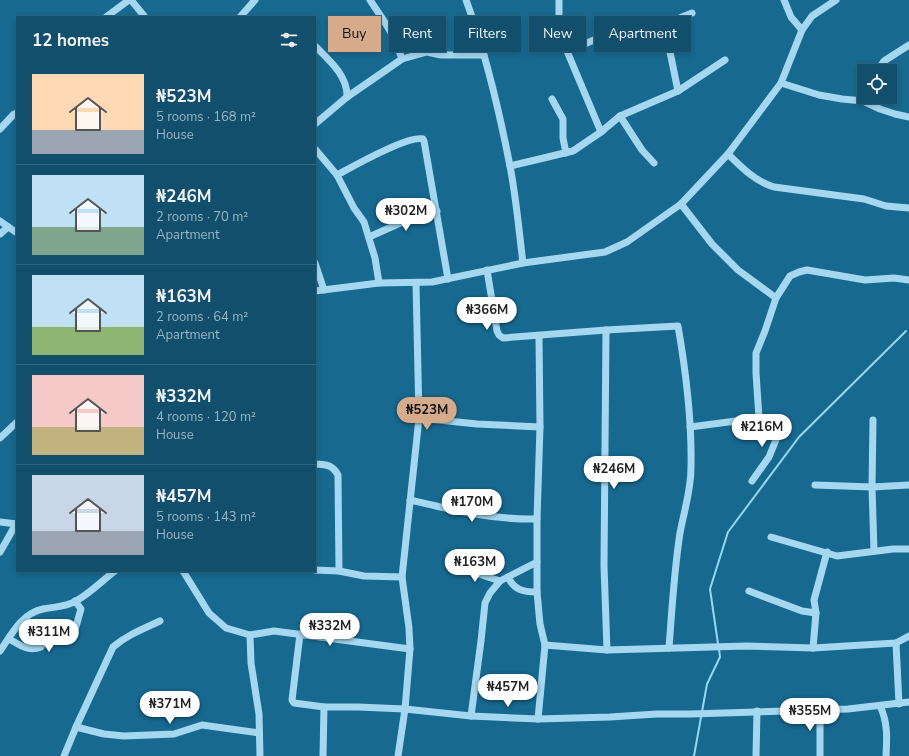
<!DOCTYPE html>
<html lang="en">
<head>
<meta charset="utf-8">
<style>
  :root { --surface:#114f6c; --page:#1a5672; --text:#f1f3f6; --muted:#9cb5c2; --line:#30667f; --accent:#d6ab8b }
  body { margin:0; font-family:"Nunito Sans",sans-serif; background:var(--page); color:var(--text); height:100vh; display:flex; flex-direction:column; font-size:15px; white-space:nowrap }
  * { box-sizing:border-box; margin:0 }
  p { font-size:13px; color:var(--muted) }
  .icon { flex:none; width:22px; height:22px; fill:none; stroke:currentColor; stroke-width:2; stroke-linecap:round; stroke-linejoin:round }
  .map { position:relative; flex:1; overflow:hidden }
  .side { position:absolute; left:16px; top:16px; width:300px; height:556px; display:flex; flex-direction:column; background:var(--surface); border-radius:0px; box-shadow:0 2px 6px #0003,0 0 0 1px var(--line) }
  .side>* { flex:none }
  .hud { position:absolute; left:328px; top:16px; width:380px; height:36px; display:flex; gap:8px }
  .buttons { position:absolute; left:857px; top:64px; display:grid; gap:8px }
  .buttons a { display:grid; place-items:center; width:40px; height:40px; border-radius:0px; background:var(--surface); box-shadow:0 2px 6px #0003,0 0 0 1px var(--line); font-size:20px }
  .price { position:absolute; translate:-50% -34px; padding:0 9px; border-radius:14px; background:#fff; color:#222; font-size:13px; line-height:26px; filter:drop-shadow(0 1px 2px #0008) }
  .price::after { content:''; position:absolute; left:50%; top:24px; width:12px; height:9px; margin-left:-6px; background:inherit; clip-path:polygon(0 0,100% 0,50% 100%) }
  .price.active { background:var(--accent); color:#111 }
  ul { padding:0; list-style:none }
  li { display:flex; align-items:center; gap:12px; height:100px; padding:0 16px }
  li+li { border-top:1px solid var(--line) }
  li span { display:grid; place-items:center; flex:none; width:112px; height:80px; border-radius:0px; color:#555 }
  li>.icon { margin-inline-start:auto }
  span .icon { width:48px; height:48px; fill:#fffc; stroke-width:1 }
  li b { font-size:17px }
  h2 { display:flex; justify-content:space-between; align-items:center; height:48px; padding:0 16px; font-size:17px }
  .tag { padding:0 14px; border-radius:0px; background:var(--surface); box-shadow:0 2px 6px #0003,0 0 0 1px var(--line); font-size:14px; line-height:36px }
  .tag.active { background:var(--accent); color:#111 }
  .map>svg:first-child { display:block }
</style>
</head>
<body>
<div class="map">
<svg width="909" height="756" viewBox="0 0 909 756">
  <rect width="100%" height="100%" fill="#176990"/>
  <g fill="none" stroke-linecap="round" stroke-linejoin="round">
    <g stroke="#97d7f2" stroke-width="2">
      <polyline points="718,644 710,589 728,532 799,437 906,331"/>
      <polyline points="694,756 707,684 720,657 719,649"/>
    </g>
    <g stroke="#a5d8f0" stroke-width="7">
      <polyline points="131,0 145,17"/>
      <path d="M370 0C384 21 395 35 402 59"/>
      <path d="M466 0C486 53 499 110 510 166 516 197 519 231 523 263"/>
      <polyline points="559,0 559,20 564,44 601,132"/>
      <polyline points="784,0 791,17 802,30"/>
      <polyline points="106,17 129,0"/>
      <polyline points="240,17 255,0"/>
      <polyline points="647,31 656,35 670,52 678,91"/>
      <path d="M315 46C329 60 348 76 347 97"/>
      <polyline points="568,51 601,37 627,32 647,31 692,13"/>
      <polyline points="877,71 884,61 909,45"/>
      <polyline points="781,83 819,95 842,99 863,101 880,109 895,114 909,117"/>
      <polyline points="552,99 563,119 563,138 566,153"/>
      <polyline points="620,116 642,150 654,163"/>
      <polyline points="315,124 347,97 402,59 427,52 441,55 484,55"/>
      <polyline points="0,129 14,114 17,113"/>
      <polyline points="315,149 337,175 354,208 364,222 375,258 379,283"/>
      <path d="M728 154C741 167 756 182 774 187L864 199 886 206 909 208"/>
      <polyline points="510,166 573,151 601,132 620,116 678,91 725,60"/>
      <path d="M337 175C352 167 408 135 423 139L424 141 448 279"/>
      <polyline points="681,204 712,244 738,270 776,298"/>
      <polyline points="0,221 17,233"/>
      <polyline points="0,234 8,227"/>
      <polyline points="369,237 398,224 437,211"/>
      <polyline points="315,263 324,290"/>
      <path d="M487 270 497 331 499 335 503 338 606 330 678 326C686 372 692 421 691 468 691 491 684 511 680 533 674 571 672 609 669 648"/>
      <polyline points="315,291 379,283 432,282 523,263 605,252 627,242 681,204 728,154 781,83 802,30 812,16 836,0"/>
      <polyline points="606,330 604,566 607,650"/>
      <polyline points="419,418 477,424 540,427"/>
      <polyline points="759,418 756,373 756,353 765,331 776,298 790,276 799,272 807,270 865,280 894,278 909,280"/>
      <polyline points="873,420 872,487 874,551"/>
      <polyline points="690,427 759,418 770,418 776,419 780,430 769,457 752,481"/>
      <polyline points="0,438 17,422"/>
      <path d="M315 464C326 465 332 464 338 475L339 571"/>
      <polyline points="815,485 872,487 909,485"/>
      <path d="M410 500C453 510 493 520 537 519"/>
      <polyline points="0,522 17,524"/>
      <polyline points="771,537 837,556 893,549 909,549"/>
      <polyline points="0,552 16,524"/>
      <polyline points="455,566 500,581"/>
      <polyline points="315,570 339,571 364,576 402,577"/>
      <polyline points="183,571 209,613 226,628 250,635 274,631 410,649"/>
      <path d="M508 577C514 590 523 592 537 592"/>
      <polyline points="749,591 802,611 816,613"/>
      <polyline points="300,634 292,700 294,703 324,707 358,707 405,709 471,716 538,719 610,717 657,714 691,714 848,709 909,702"/>
      <polyline points="250,635 251,663 259,714 260,756"/>
      <path d="M9 639C20 645 28 652 41 647L48 633C78 637 73 635 81 609L75 601"/>
      <polyline points="896,643 899,704"/>
      <polyline points="545,645 607,650 747,646 813,648 896,643 909,636"/>
      <polyline points="813,648 816,613 814,600 827,552"/>
      <path d="M0 651C11 635 22 613 43 609 53 607 66 607 76 601 89 594 103 580 115 571"/>
      <path d="M880 706C888 722 887 739 886 756"/>
      <polyline points="471,716 481,641 485,603 490,593 500,581 537,562"/>
      <polyline points="538,719 545,645 540,624 537,592 537,519 540,427 539,336"/>
      <polyline points="76,727 104,734 124,736 174,734 202,725 259,733"/>
      <path d="M64 756 76 727 113 647C127 635 143 629 160 621"/>
      <polyline points="323,756 324,707"/>
      <polyline points="398,756 405,709 410,649 409,628 402,577 419,418 416,283"/>
      <polyline points="756,756 757,711"/>
      <polyline points="820,756 820,709"/>
    </g>
  </g>
</svg>
<div class="buttons">
<a><svg class="icon" aria-label="locate" viewBox="0 0 24 24"><circle cx="12" cy="12" r="6"/><path d="M12 2v4M12 18v4M2 12h4M18 12h4"/></svg></a>
</div>
<b class="price" style="left:406px;top:232px">₦302M</b>
<b class="price" style="left:487px;top:331px">₦366M</b>
<b class="price active" style="left:427px;top:431px">₦523M</b>
<b class="price" style="left:762px;top:448px">₦216M</b>
<b class="price" style="left:614px;top:490px">₦246M</b>
<b class="price" style="left:472px;top:523px">₦170M</b>
<b class="price" style="left:475px;top:583px">₦163M</b>
<b class="price" style="left:330px;top:647px">₦332M</b>
<b class="price" style="left:49px;top:653px">₦311M</b>
<b class="price" style="left:508px;top:708px">₦457M</b>
<b class="price" style="left:170px;top:725px">₦371M</b>
<b class="price" style="left:810px;top:732px">₦355M</b>
<div class="hud">
<a class="tag active">Buy</a>
<a class="tag">Rent</a>
<a class="tag">Filters</a>
<a class="tag">New</a>
<a class="tag">Apartment</a>
</div>
<section class="side">
<h2>12 homes<svg class="icon" aria-label="filters" viewBox="0 0 24 24"><path d="M4 7h16M4 17h16"/><circle cx="9" cy="7" r="2"/><circle cx="15" cy="17" r="2"/></svg></h2>
<ul>
<li><span style="background:linear-gradient(#ffd9b3 70%,#9aa5b1 0)"><svg class="icon" aria-label="home" viewBox="0 0 24 24"><path d="M3 11l9-7 9 7M6 9v11h12V9"/></svg></span><div><b>₦523M</b><p>5 rooms · 168 m²</p><p>House</p></div></li>
<li><span style="background:linear-gradient(#bfe0f5 65%,#7fa58c 0)"><svg class="icon" aria-label="home" viewBox="0 0 24 24"><path d="M3 11l9-7 9 7M6 9v11h12V9"/></svg></span><div><b>₦246M</b><p>2 rooms · 70 m²</p><p>Apartment</p></div></li>
<li><span style="background:linear-gradient(#bfe0f5 65%,#8fb573 0)"><svg class="icon" aria-label="home" viewBox="0 0 24 24"><path d="M3 11l9-7 9 7M6 9v11h12V9"/></svg></span><div><b>₦163M</b><p>2 rooms · 64 m²</p><p>Apartment</p></div></li>
<li><span style="background:linear-gradient(#f6c9c9 65%,#c2b280 0)"><svg class="icon" aria-label="home" viewBox="0 0 24 24"><path d="M3 11l9-7 9 7M6 9v11h12V9"/></svg></span><div><b>₦332M</b><p>4 rooms · 120 m²</p><p>House</p></div></li>
<li><span style="background:linear-gradient(#c9d6e8 70%,#9aa5b1 0)"><svg class="icon" aria-label="home" viewBox="0 0 24 24"><path d="M3 11l9-7 9 7M6 9v11h12V9"/></svg></span><div><b>₦457M</b><p>5 rooms · 143 m²</p><p>House</p></div></li>
</ul>
</section>
</div>
</body>
</html>
